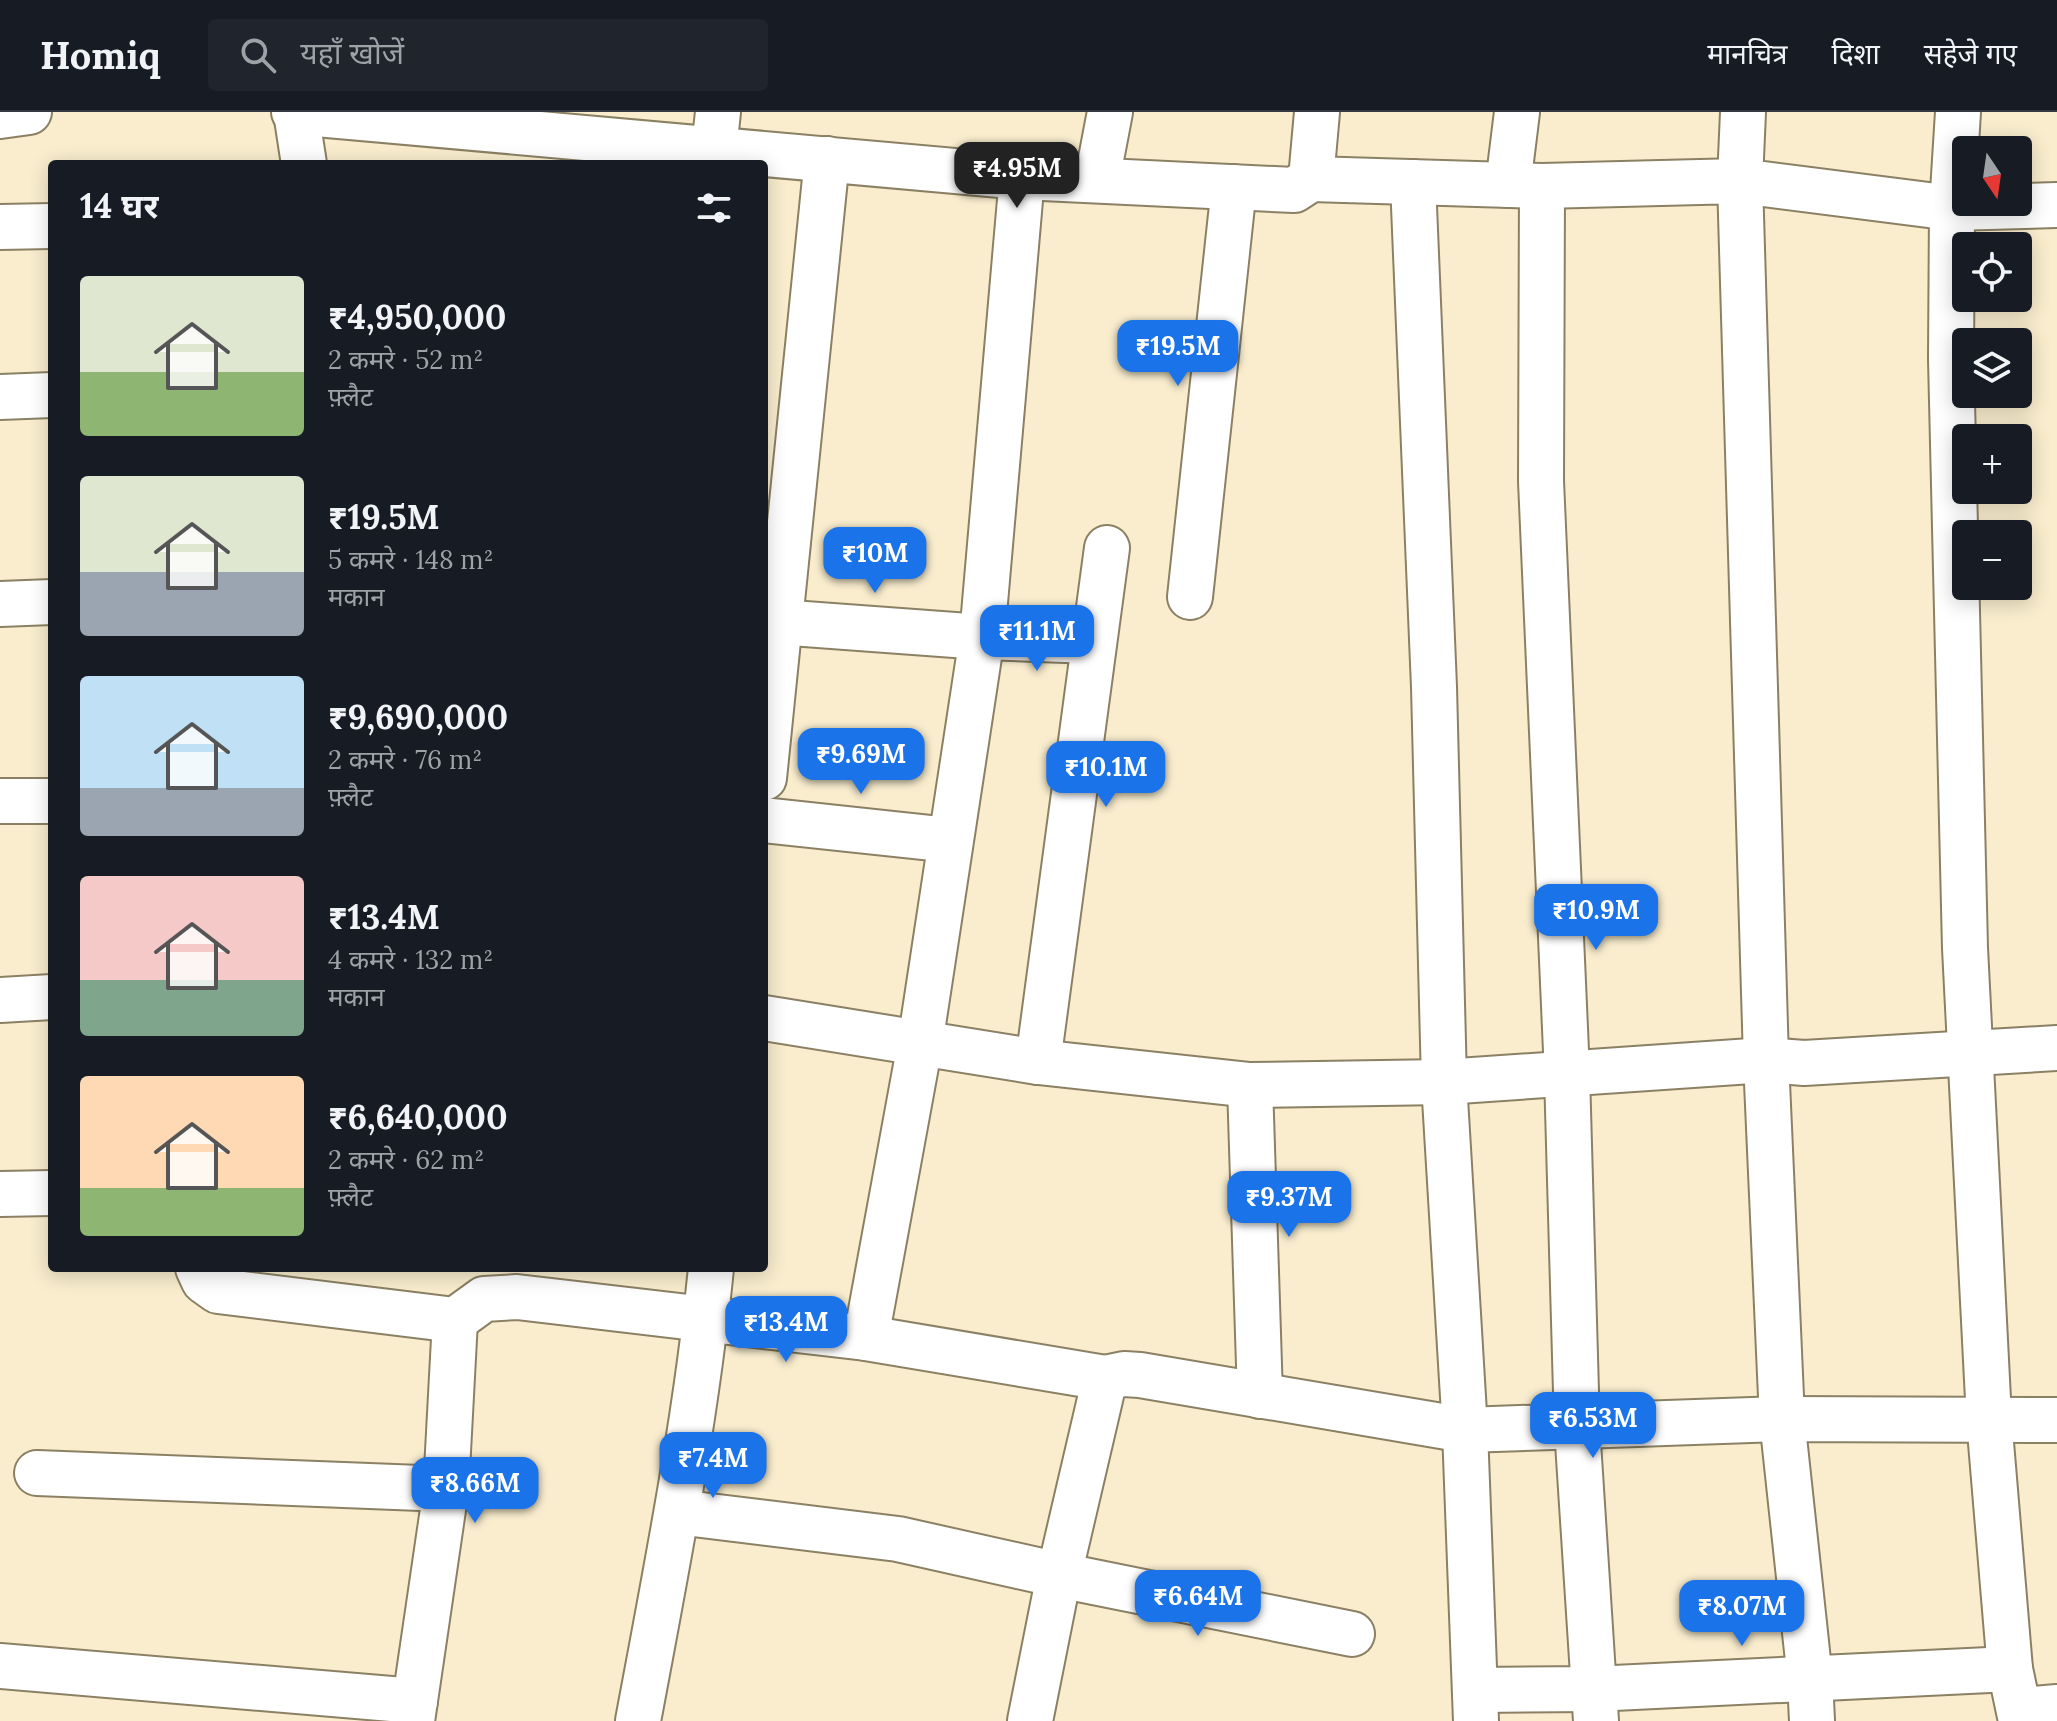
<!DOCTYPE html>
<html lang="hi">
<head>
<meta charset="utf-8">
<style>
  :root { --surface:#171b24; --page:#20242c; --text:#f1f3f6; --muted:#9ea1a6; --line:#363941; --accent:#1a73e8 }
  body { margin:0; font-family:Lora,"Noto Sans Devanagari",serif; background:var(--page); color:var(--text); height:100vh; display:flex; flex-direction:column; font-size:30px; white-space:nowrap }
  * { box-sizing:border-box; margin:0 }
  p { font-size:26px; color:var(--muted) }
  .icon { flex:none; width:44px; height:44px; fill:none; stroke:currentColor; stroke-width:2; stroke-linecap:round; stroke-linejoin:round }
  .map { position:relative; flex:1; overflow:hidden }
  .details { position:absolute; left:48px; top:48px; width:720px; height:1112px; display:flex; flex-direction:column; background:var(--surface); border-radius:8px; box-shadow:0 4px 20px #0003 }
  .details>* { flex:none }
  .needle { width:52px; rotate:167deg }
  .buttons { position:absolute; left:1952px; top:24px; display:grid; gap:16px }
  .buttons a { display:grid; place-items:center; width:80px; height:80px; border-radius:8px; background:var(--surface); box-shadow:0 4px 20px #0003; font-size:40px }
  .price { position:absolute; translate:-50% -68px; padding:0 18px; border-radius:16px; background:var(--accent); color:#fff; font-size:26px; line-height:52px; filter:drop-shadow(0 2px 4px #0008) }
  .price::after { content:''; position:absolute; left:50%; top:48px; width:24px; height:18px; margin-left:-12px; background:inherit; clip-path:polygon(0 0,100% 0,50% 100%) }
  .price.on { background:#222; color:#fff }
  ul { padding:0; list-style:none }
  li { display:flex; align-items:center; gap:24px; height:200px; padding:0 32px }
  li span { display:grid; place-items:center; flex:none; width:224px; height:160px; border-radius:8px; color:#555 }
  li>.icon { margin-inline-start:auto }
  span .icon { width:96px; height:96px; fill:#fffc; stroke-width:1 }
  li b { font-size:34px }
  h2 { display:flex; justify-content:space-between; align-items:center; height:96px; padding:0 32px; font-size:34px }
  header { display:flex; align-items:center; gap:48px; box-sizing:border-box; height:112px; padding:0 40px; background:var(--surface); border-bottom:2px solid var(--line) }
  header strong { font-size:38px }
  nav { display:flex; gap:44px; margin-inline-start:auto; font-size:28px }
  .search { width:560px; height:72px; background:var(--page); display:flex; align-items:center; gap:20px; box-sizing:border-box; padding:0 28px; border-radius:8px; color:var(--muted); font-size:30px }
  .map>svg:first-child { display:block }
</style>
</head>
<body>
<header>
<strong>Homiq</strong>
<div class="search"><svg class="icon" aria-label="search" viewBox="0 0 24 24"><circle cx="10" cy="10" r="6"/><path d="M15 15l6 6"/></svg>यहाँ खोजें</div>
<nav><a>मानचित्र</a><a>दिशा</a><a>सहेजे गए</a></nav>
</header>
<div class="map">
<svg width="2057" height="1609" viewBox="0 0 2057 1609">
  <rect width="100%" height="100%" fill="#f9edce"/>
  <g fill="none" stroke-linecap="round" stroke-linejoin="round">
    <g stroke="#8b8064" stroke-width="48">
      <g id="minor">
        <polyline points="294,0 1022,65 1294,78 1311,67 1542,74 1740,69 1766,948 1782,1307 1810,1567 1812,1609"/>
        <polyline points="296,0 304,52"/>
        <polyline points="1743,0 1740,69 1952,96 2057,93"/>
        <polyline points="1958,0 1952,96 1951,247 1965,836 1989,1307 2010,1557 2021,1609"/>
        <polyline points="0,4 29,0"/>
        <polyline points="714,37 718,0"/>
        <polyline points="1311,67 1317,0"/>
        <polyline points="1097,68 1110,0"/>
        <polyline points="1413,70 1434,575 1444,970 1465,1318 1476,1609"/>
        <polyline points="1508,73 1517,0"/>
        <polyline points="1542,74 1541,369 1567,962 1577,1315 1596,1609"/>
        <polyline points="0,115 52,114"/>
        <polyline points="0,285 52,283"/>
        <polyline points="1190,485 1234,75"/>
        <polyline points="0,492 52,490"/>
        <polyline points="764,509 982,525 1094,529"/>
        <polyline points="764,666 827,47"/>
        <polyline points="0,689 52,689"/>
        <polyline points="764,708 950,728"/>
        <polyline points="0,888 52,885"/>
        <polyline points="764,906 1038,950 1250,973 1444,970 1766,948 1804,951 2057,936"/>
        <polyline points="1038,950 1107,436"/>
        <polyline points="1250,973 1260,1284"/>
        <polyline points="0,1082 52,1081"/>
        <polyline points="198,1156 204,1169 218,1179 455,1208 484,1187 517,1185 866,1226 1105,1266"/>
        <polyline points="866,1226 920,932 982,525 1022,65"/>
        <polyline points="37,1361 446,1377"/>
        <polyline points="677,1400 898,1427 1059,1463 1352,1522"/>
        <polyline points="0,1554 415,1589"/>
        <polyline points="1476,1578 1593,1577 2010,1557"/>
        <polyline points="2020,1598 2057,1595"/>
        <polyline points="412,1609 446,1377 455,1208"/>
        <path d="M638 1609C666 1459 696 1308 711 1156"/>
        <polyline points="1030,1609 1059,1463 1105,1266 1124,1262 1140,1263 1465,1318 1782,1307 2057,1308"/>
      </g>
    </g>
    <use href="#minor" stroke="#fff" stroke-width="44"/>
  </g>
</svg>
<div class="buttons">
<a><svg class="needle" viewBox="-14 -14 28 28"><path d="M0-13l5 13h-10z" fill="#e53935"/><path d="M0 13l5-13h-10z" fill="#9ea1a6"/></svg></a>
<a><svg class="icon" aria-label="locate" viewBox="0 0 24 24"><circle cx="12" cy="12" r="6"/><path d="M12 2v4M12 18v4M2 12h4M18 12h4"/></svg></a>
<a><svg class="icon" aria-label="layers" viewBox="0 0 24 24"><path d="M12 4l9 5-9 5-9-5zM3 14l9 5 9-5"/></svg></a>
<a>+</a>
<a>−</a>
</div>
<b class="price on" style="left:1017px;top:98px">₹4.95M</b>
<b class="price" style="left:1178px;top:276px">₹19.5M</b>
<b class="price" style="left:875px;top:483px">₹10M</b>
<b class="price" style="left:1037px;top:561px">₹11.1M</b>
<b class="price" style="left:861px;top:684px">₹9.69M</b>
<b class="price" style="left:1106px;top:697px">₹10.1M</b>
<b class="price" style="left:1596px;top:840px">₹10.9M</b>
<b class="price" style="left:1289px;top:1127px">₹9.37M</b>
<b class="price" style="left:786px;top:1252px">₹13.4M</b>
<b class="price" style="left:1593px;top:1348px">₹6.53M</b>
<b class="price" style="left:713px;top:1388px">₹7.4M</b>
<b class="price" style="left:475px;top:1413px">₹8.66M</b>
<b class="price" style="left:1198px;top:1526px">₹6.64M</b>
<b class="price" style="left:1742px;top:1536px">₹8.07M</b>
<section class="details">
<h2>14 घर<svg class="icon" aria-label="filters" viewBox="0 0 24 24"><path d="M4 7h16M4 17h16"/><circle cx="9" cy="7" r="2"/><circle cx="15" cy="17" r="2"/></svg></h2>
<ul>
<li><span style="background:linear-gradient(#dfe7d0 60%,#8fb573 0)"><svg class="icon" aria-label="home" viewBox="0 0 24 24"><path d="M3 11l9-7 9 7M6 9v11h12V9"/></svg></span><div><b>₹4,950,000</b><p>2 कमरे · 52 m²</p><p>फ़्लैट</p></div></li>
<li><span style="background:linear-gradient(#dfe7d0 60%,#9aa5b1 0)"><svg class="icon" aria-label="home" viewBox="0 0 24 24"><path d="M3 11l9-7 9 7M6 9v11h12V9"/></svg></span><div><b>₹19.5M</b><p>5 कमरे · 148 m²</p><p>मकान</p></div></li>
<li><span style="background:linear-gradient(#bfe0f5 70%,#9aa5b1 0)"><svg class="icon" aria-label="home" viewBox="0 0 24 24"><path d="M3 11l9-7 9 7M6 9v11h12V9"/></svg></span><div><b>₹9,690,000</b><p>2 कमरे · 76 m²</p><p>फ़्लैट</p></div></li>
<li><span style="background:linear-gradient(#f6c9c9 65%,#7fa58c 0)"><svg class="icon" aria-label="home" viewBox="0 0 24 24"><path d="M3 11l9-7 9 7M6 9v11h12V9"/></svg></span><div><b>₹13.4M</b><p>4 कमरे · 132 m²</p><p>मकान</p></div></li>
<li><span style="background:linear-gradient(#ffd9b3 70%,#8fb573 0)"><svg class="icon" aria-label="home" viewBox="0 0 24 24"><path d="M3 11l9-7 9 7M6 9v11h12V9"/></svg></span><div><b>₹6,640,000</b><p>2 कमरे · 62 m²</p><p>फ़्लैट</p></div></li>
</ul>
</section>
</div>
</body>
</html>
